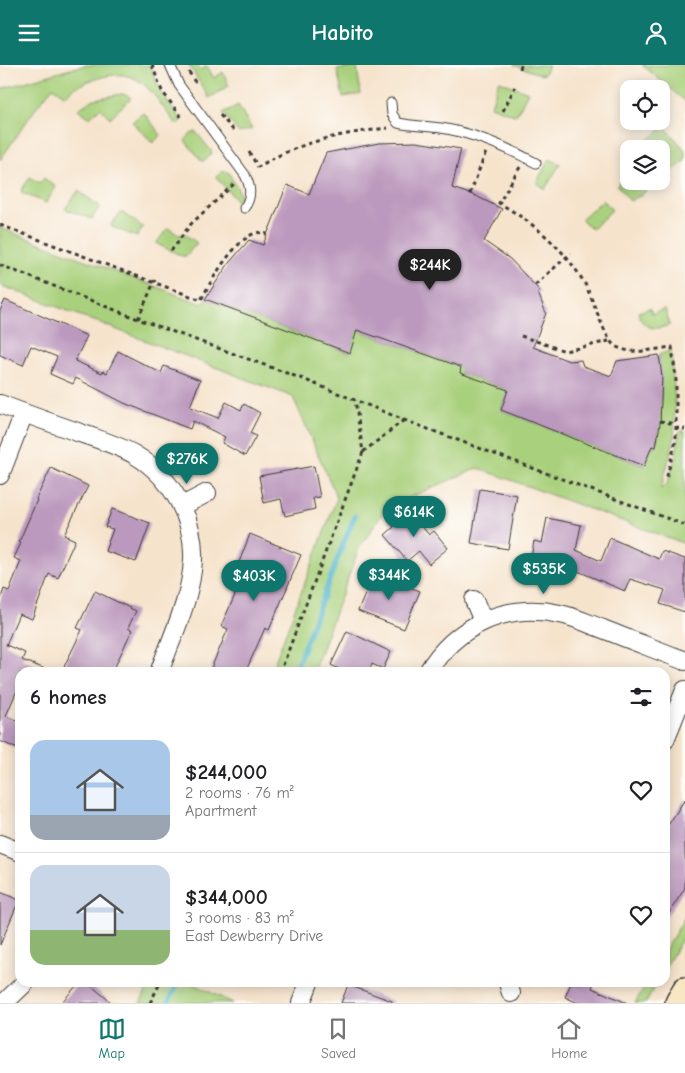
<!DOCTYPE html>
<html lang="en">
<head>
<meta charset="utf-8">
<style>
  :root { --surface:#fff; --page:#f6f6f6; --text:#202124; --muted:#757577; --line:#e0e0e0; --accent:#0f766e }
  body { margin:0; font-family:"Comic Neue",sans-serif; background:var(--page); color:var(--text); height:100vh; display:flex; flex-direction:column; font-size:19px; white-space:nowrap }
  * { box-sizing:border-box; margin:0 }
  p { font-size:16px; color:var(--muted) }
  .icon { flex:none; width:28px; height:28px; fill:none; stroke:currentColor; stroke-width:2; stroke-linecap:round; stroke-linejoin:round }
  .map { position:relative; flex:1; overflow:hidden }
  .details { position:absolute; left:15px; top:602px; width:655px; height:320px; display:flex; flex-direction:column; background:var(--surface); border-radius:15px; box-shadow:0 2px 12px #0003 }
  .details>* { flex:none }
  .buttons { position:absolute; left:620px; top:15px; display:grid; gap:10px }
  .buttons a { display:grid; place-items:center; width:50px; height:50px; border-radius:10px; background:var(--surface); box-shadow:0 2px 12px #0003; font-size:25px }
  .price { position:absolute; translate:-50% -42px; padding:0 11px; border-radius:18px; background:var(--accent); color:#fff; font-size:16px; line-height:32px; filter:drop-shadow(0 1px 2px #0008) }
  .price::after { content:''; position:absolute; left:50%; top:30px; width:15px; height:11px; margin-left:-8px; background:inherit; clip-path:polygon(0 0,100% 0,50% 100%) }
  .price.current { background:#222; color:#fff }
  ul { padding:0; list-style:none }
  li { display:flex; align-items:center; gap:15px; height:125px; padding:0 15px }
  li+li { border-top:1px solid var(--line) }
  li span { display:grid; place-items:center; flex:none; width:140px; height:100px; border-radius:15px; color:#555 }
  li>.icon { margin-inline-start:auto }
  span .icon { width:60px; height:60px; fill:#fffc; stroke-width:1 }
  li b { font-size:21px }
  h2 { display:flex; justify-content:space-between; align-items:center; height:60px; padding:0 15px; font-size:21px }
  header { display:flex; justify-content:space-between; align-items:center; height:65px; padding:0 15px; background:var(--accent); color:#fff; font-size:22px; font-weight:700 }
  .tab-bar { display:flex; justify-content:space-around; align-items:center; height:70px; border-top:1px solid var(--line); background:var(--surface); font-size:14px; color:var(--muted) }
  .tab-bar a { display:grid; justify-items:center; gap:2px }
  .tab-bar .current { color:var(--accent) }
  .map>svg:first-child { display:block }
</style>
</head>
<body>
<header><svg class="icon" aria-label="menu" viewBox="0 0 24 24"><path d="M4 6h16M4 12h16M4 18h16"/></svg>Habito<svg class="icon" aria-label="person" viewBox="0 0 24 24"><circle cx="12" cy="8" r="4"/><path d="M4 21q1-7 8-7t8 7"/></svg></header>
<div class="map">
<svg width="685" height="938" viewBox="0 0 685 938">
  <rect width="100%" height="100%" fill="#fdfcf7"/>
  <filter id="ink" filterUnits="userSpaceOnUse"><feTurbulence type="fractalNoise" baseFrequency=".02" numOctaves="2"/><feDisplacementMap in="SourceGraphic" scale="10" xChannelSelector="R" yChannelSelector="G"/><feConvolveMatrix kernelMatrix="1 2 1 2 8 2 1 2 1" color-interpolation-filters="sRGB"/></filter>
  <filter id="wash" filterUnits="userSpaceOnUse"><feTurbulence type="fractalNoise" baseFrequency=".0096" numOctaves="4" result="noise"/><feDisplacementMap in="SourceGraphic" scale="20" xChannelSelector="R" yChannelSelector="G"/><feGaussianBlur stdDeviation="1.12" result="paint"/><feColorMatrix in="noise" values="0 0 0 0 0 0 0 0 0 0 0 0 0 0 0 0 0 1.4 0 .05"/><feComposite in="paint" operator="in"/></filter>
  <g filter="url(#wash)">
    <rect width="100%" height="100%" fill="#f6e3cc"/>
    <g fill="#a9d07b" stroke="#62764c">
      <path d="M85 0H150L161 28 182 56 178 59 175 58C152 29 141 0 99 13 85 17 75 21 65 31L53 22 38 40 0 95V24Z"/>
      <polygon points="189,0 197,0 201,5 207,1 214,13 223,7 229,21 209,33"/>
      <polygon points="514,0 549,0 544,9 542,10"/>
      <polygon points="642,0 685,0 685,36"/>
      <polygon points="357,2 361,29 343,32 337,5"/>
      <polygon points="500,16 528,27 517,49 514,50 491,41 498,18"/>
      <polygon points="122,29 127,30 131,33 110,53 100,43 90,53 78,44 94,34"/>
      <polygon points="238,40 252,64 239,68 223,48"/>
      <polygon points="144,48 161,70 153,78 132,57 141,49"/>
      <polygon points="664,61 685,85 685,96 668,109 661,101 661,84 646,84 643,80"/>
      <path d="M196 67 212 87 211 90 204 96H202L185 76C188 72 190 68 196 67Z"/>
      <polygon points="549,95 552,95 560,99 545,124 537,119 537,116"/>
      <polygon points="223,106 228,107 237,122 241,131 240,134 237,136 216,112"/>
      <polygon points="629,106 629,116 647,116 650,119 643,129 630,136 617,120"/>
      <polygon points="30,112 40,118 44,113 56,122 46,138 22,128 21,126"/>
      <polygon points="78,126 100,141 92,154 65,144"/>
      <polygon points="603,135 612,145 592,164 581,154"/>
      <polygon points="121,147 143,162 137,172 112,162 111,160"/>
      <path d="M0 163 202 239 206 234 349 288 357 265 461 302 460 308 508 325 501 345 644 401 652 381 656 382C662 351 662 321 659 290L671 285 675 337 674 375 661 424 667 419 675 394 680 366H685V479L478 403 387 442 359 483 313 607H271L337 433 293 332 0 220Z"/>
      <polygon points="168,163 179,170 185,169 197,178 186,191 182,191 157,179 157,177"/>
      <path d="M650 243 652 249 665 244 670 260C655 266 642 264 638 247Z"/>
      <polygon points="685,852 685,869 665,903 665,885"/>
      <polygon points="150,918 195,918 195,920 233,938 140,938"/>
      <polygon points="647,918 657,918 646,938 635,938"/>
    </g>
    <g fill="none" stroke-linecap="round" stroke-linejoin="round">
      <g stroke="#4bb3c9" stroke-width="5">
        <polyline points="294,608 344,477 355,451"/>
        <polyline points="168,938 178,918"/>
      </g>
    </g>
    <g id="blocks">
      <g fill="#bb98bd">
        <polygon points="416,77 461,84 452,123 476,131 502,144 484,176 510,194 540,226 538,228 546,248 533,282 569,296 581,295 583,301 611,311 617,296 659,290 662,312 660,359 656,382 652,381 644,401 501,345 508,325 460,308 461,302 357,265 350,288 205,234 229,198 249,175 263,180 287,120 309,129 326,88 379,78"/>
        <polygon points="5,235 87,271 75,296 102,308 103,306 107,308 118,286 161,308 164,301 200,315 190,342 218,353 226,337 241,345 244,339 260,348 250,368 256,371 245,391 222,378 225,372 193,356 190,364 124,338 76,313 73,319 50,309 57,292 31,281 23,300 0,290 0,246"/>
        <polygon points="314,401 320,432 313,433 315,444 285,451 281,434 264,438 259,411"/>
        <polygon points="51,403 88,421 64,470 75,475 58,513 49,509 32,554 19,549 6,580 25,588 22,595 53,607 20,608 20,618 6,651 20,657 20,685 0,676 0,536 4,524 9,526 21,496 14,493 21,478 19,477 37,435 36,434"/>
        <polygon points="480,424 517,430 508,484 471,478"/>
        <polygon points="406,442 429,470 434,466 448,483 429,499 419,486 407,496 385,470 394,462 389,456"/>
        <polygon points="112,444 150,458 136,497 105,486 113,464 105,462"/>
        <polygon points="547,453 581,460 576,485 601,496 610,473 659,494 662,486 685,494 685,547 660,539 665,525 630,514 625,526 580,507 530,498 534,476 542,478"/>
        <polygon points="250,469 301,490 269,565 265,563 245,608 209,608 228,564 221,561 245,508 236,505"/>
        <polygon points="374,508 420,526 404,564 358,546"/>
        <polygon points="95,526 136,546 128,563 132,565 112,608 61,608 82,565 77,563"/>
        <polygon points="347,566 391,587 383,604 372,599 368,608 347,608 331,600"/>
        <polygon points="685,734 685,823 665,854 665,765"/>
        <polygon points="0,827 19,835 0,880"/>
        <polygon points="79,918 88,918 112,938 61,938"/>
        <polygon points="571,918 594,918 592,923 627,938 578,938 565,932"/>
        <polygon points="348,920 392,936 392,938 341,938"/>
      </g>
    </g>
  </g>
  <g filter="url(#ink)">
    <use href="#blocks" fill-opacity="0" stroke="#3d3a36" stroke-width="1"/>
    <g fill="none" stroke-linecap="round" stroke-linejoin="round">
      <g stroke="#3d3a36" stroke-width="11">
        <g id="service">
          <path d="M170 0 179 20 245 110C251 122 252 132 244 143"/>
          <path d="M391 38 392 49 398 58C412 61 427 61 441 63 474 68 506 82 536 98"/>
        </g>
      </g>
      <g stroke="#3d3a36" stroke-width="20">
        <g id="minor">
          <path d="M0 339C28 350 57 360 86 370 103 376 120 381 135 390 171 411 195 454 193 495 191 534 172 571 159 608"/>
          <polyline points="0,410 24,348"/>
          <polyline points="182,441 207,428"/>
          <polyline points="474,535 483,556"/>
          <path d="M427 608C455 561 506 537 560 549 575 552 589 559 603 564 630 575 658 585 685 596"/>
          <polyline points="665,675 685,625"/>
          <polyline points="0,779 20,787"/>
          <polyline points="508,918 511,928"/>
          <polyline points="4,938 25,918"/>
          <polyline points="301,938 309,918"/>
        </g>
      </g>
      <g stroke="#3d3a36" stroke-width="28">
        <polyline id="secondary" points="678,938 685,925"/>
      </g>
      <g stroke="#3d3a36" stroke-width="3" stroke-dasharray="4 4" stroke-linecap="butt">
        <polyline points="152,0 162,26 182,53"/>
        <polyline points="520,4 521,0"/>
        <polyline points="189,7 196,19"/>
        <polyline points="503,46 515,22"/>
        <polyline points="220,50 234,66"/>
        <path d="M249 87 258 102C300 76 340 69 388 63"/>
        <path d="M520 102 499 138C534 158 565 184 585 219 592 232 606 276 615 281 632 291 654 284 672 282L676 315V375L666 415"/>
        <polyline points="470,129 486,87"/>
        <path d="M0 160 201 235C210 217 236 173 256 168 260 167 263 168 267 169"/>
        <polyline points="171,186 191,159 234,119"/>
        <polyline points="0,200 138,254 303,314 404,355 685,460"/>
        <polyline points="535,220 571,188"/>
        <polyline points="138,254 155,215"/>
        <polyline points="521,271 565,286 609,276"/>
        <polyline points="660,356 675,359"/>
        <polyline points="675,363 685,364"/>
        <polyline points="363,387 404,355"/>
        <polyline points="280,608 363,387 355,335"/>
        <polyline points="150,938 160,918"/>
      </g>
      <use href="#service" stroke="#fff" stroke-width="9"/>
      <use href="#minor" stroke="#fff" stroke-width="18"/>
      <use href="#secondary" stroke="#f9e7c3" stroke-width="25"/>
    </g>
  </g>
</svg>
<div class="buttons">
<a><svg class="icon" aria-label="locate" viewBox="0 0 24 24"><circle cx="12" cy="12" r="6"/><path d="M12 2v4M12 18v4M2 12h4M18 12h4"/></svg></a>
<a><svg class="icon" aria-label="layers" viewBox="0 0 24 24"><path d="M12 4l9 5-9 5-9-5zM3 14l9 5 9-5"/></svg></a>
</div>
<b class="price current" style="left:430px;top:226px">$244K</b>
<b class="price" style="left:187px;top:420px">$276K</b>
<b class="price" style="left:414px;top:473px">$614K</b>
<b class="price" style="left:544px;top:530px">$535K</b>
<b class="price" style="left:389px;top:536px">$344K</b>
<b class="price" style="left:254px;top:537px">$403K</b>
<section class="details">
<h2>6 homes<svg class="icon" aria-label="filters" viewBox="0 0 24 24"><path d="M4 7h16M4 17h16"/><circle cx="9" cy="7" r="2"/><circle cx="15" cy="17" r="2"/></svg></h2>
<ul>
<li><span style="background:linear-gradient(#a9c7e8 75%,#9aa5b1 0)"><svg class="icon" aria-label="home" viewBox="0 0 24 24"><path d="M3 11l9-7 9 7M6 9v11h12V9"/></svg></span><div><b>$244,000</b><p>2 rooms · 76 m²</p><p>Apartment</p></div><svg class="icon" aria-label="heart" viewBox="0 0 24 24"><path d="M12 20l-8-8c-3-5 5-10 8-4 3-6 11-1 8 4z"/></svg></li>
<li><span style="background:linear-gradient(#c9d6e8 65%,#8fb573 0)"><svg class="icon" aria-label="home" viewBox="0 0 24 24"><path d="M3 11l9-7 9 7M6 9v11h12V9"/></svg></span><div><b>$344,000</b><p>3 rooms · 83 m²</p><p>East Dewberry Drive</p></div><svg class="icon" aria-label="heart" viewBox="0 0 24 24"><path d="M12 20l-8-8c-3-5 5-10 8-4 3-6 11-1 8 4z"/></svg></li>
</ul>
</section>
</div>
<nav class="tab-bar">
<a class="current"><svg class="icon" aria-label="map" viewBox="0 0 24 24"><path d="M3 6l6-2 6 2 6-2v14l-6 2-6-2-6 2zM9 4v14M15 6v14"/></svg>Map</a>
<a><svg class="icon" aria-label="saved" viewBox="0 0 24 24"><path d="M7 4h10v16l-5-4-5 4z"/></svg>Saved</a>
<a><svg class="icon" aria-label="home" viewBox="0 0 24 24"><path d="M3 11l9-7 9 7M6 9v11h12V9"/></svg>Home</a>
</nav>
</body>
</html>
